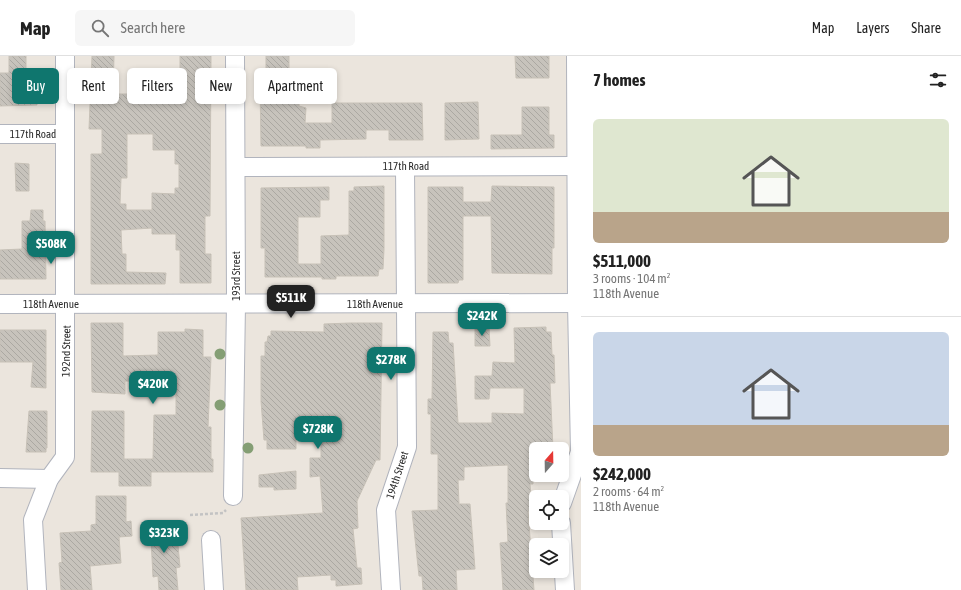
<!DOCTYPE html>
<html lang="en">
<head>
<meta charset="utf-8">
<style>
  :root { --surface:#fff; --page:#f6f6f6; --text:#222; --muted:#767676; --line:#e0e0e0; --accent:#0f766e }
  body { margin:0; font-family:"Asap Condensed",sans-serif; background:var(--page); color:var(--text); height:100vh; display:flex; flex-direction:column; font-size:15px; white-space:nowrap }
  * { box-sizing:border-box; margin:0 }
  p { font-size:13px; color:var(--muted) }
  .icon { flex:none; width:22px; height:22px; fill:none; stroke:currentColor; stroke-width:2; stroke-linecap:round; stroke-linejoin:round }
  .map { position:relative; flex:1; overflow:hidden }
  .sheet { display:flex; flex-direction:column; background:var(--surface); width:380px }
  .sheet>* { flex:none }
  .guide { position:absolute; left:12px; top:12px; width:380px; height:36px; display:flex; gap:8px }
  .needle { width:26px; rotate:20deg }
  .fabs { position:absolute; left:529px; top:386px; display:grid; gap:8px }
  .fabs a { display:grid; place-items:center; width:40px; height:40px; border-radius:6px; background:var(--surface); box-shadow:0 2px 6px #0003; font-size:20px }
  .price { position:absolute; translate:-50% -34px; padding:0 9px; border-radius:8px; background:var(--accent); color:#fff; font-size:13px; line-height:26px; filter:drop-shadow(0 1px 2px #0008) }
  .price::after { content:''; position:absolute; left:50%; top:24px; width:12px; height:9px; margin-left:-6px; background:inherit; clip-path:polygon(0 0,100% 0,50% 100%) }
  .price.active { background:#222; color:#fff }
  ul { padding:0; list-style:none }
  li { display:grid; align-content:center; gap:8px; height:212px; padding:0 12px }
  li+li { border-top:1px solid var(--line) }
  li span { display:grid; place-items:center; height:124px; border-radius:6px; color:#555 }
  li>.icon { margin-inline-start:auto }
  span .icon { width:72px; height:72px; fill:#fffc; stroke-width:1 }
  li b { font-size:17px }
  h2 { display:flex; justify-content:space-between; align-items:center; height:48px; padding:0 12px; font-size:17px }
  .pill { padding:0 14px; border-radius:6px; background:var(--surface); box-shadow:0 2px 6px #0003; font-size:14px; line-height:36px }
  .pill.active { background:var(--accent); color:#fff }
  header { display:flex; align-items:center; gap:24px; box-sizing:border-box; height:56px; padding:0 20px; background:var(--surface); border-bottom:1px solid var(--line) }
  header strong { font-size:19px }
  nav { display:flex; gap:22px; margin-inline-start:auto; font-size:14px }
  .search { width:280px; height:36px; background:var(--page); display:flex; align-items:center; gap:10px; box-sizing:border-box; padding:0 14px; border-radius:6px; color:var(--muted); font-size:15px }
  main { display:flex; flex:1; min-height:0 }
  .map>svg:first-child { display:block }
</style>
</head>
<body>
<header>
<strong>Map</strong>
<div class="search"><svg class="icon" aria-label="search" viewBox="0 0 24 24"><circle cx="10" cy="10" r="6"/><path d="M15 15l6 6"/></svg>Search here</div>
<nav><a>Map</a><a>Layers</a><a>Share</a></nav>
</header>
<main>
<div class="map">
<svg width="581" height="534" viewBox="0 0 581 534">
  <defs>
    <pattern id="building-back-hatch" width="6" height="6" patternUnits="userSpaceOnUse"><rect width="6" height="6" fill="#c7c3bc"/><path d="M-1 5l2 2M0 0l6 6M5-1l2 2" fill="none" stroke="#aba8a2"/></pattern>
  </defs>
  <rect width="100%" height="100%" fill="#ebe5dd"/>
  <g fill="url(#building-back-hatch)" stroke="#c7c1b7" fill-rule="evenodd">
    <polygon points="9,0 26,0 26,26 33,26 33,36 37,35 37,49 0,50 0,17 9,17"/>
    <path d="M92 0H114L113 36H118V38H152V34H180V0H211L210 160H205V198H211V227H180V194H176V178H152V172L121 174 122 198H126V216L166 217 165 228H91V98H102V73H89ZM127 78H153V94H175V108H179V132H175V138L152 137V154H126V148H120L121 122H127Z"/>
    <polygon points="266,0 289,0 289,30 299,30 299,50 306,52 305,67 332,67 332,47 422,47 423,84 389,84 389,74 366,74 366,83 320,84 320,92 306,92 306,90 261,90 260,29 266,29"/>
    <polygon points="515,0 549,0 549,22 516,22"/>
    <polygon points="478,46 479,83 445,84 445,47"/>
    <polygon points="522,51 549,51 549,79 554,79 554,92 491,93 491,79 522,79"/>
    <polygon points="15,107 29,108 29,135 16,135"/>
    <polygon points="384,130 384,193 383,213 379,213 378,220 336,220 336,223 322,223 322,221 265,221 265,192 261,192 261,132 329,131 329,144 320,144 320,161 298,161 298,208 321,208 321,180 349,179 349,135 354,135 354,131"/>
    <polygon points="492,130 554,131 554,192 552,192 552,218 492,217 491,160 463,160 463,224 459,224 458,227 428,227 428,131 463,131 463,146 491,146"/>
    <polygon points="31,154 43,154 43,165 45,165 46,223 0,223 0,194 22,193 22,165 30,165"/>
    <polygon points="91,267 123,267 123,300 158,299 158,276 185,276 185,273 203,274 203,301 211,301 208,371 211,371 211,403 213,403 213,416 151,416 151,430 119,430 119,416 91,416 92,355 124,355 124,403 153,403 154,359 176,359 176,326 125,325 125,338 92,336"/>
    <polygon points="350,267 382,267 380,404 376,404 357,445 358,472 353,473 357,512 361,512 362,528 336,530 336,524 331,524 331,519 297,521 298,534 246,534 241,462 323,457 320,420 310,421 310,402 321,402 321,378 296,378 296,393 267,393 267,384 264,384 261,345 261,300 265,300 265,286 267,286 268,280 271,280 271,275 324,276 324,268"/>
    <polygon points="546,271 546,276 551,276 552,299 554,299 555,327 550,327 553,393 536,393 536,418 533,418 533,428 530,428 532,455 528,455 534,534 503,534 500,487 508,486 506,447 508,447 508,409 464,411 464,424 458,424 459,448 470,448 475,513 456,514 457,534 423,534 422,520 419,520 412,455 438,454 438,398 431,398 431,358 428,358 428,343 432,343 433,276 448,276 449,287 453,287 458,367 492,367 492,357 524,358 524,332 490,332 489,343 475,343 475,320 492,320 493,306 515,307 514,272"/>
    <polygon points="475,272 489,272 490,290 475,290"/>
    <polygon points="0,274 46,274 46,332 31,331 33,306 0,306"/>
    <polygon points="29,355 47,355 47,392 46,392 46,396 26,396"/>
    <polygon points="296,415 296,433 274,434 274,431 259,431 259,419"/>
    <polygon points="96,440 126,440 126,466 131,465 132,480 119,481 121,507 90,510 92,534 61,534 59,507 62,506 60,477 91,475 91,469 96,468"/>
    <polygon points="176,468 180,511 176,512 178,534 159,534 158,520 153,521 151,483 145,483 144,470"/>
  </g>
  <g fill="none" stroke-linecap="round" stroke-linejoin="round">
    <g stroke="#b1b4bd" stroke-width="20">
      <g id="minor">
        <polyline points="0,78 65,78"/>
        <polyline points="236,111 576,110"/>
        <polyline points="0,248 581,247"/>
        <polyline points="0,422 49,423"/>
        <polyline points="233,440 236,248 235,0"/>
        <polyline points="562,447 580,396 577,247 576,0"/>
        <polyline points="561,467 565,534"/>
        <polyline points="211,484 214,534"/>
        <polyline points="37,534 33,464 49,423 65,401 65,0"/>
        <polyline points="391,534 386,454 407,391 405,111"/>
      </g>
    </g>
    <polyline stroke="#c3c3c3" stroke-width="2.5" stroke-dasharray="3 2" stroke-linecap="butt" points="190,459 223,457 226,454"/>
    <use href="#minor" stroke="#fff" stroke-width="18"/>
  </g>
  <g fill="#849e74">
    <circle cx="220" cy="298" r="5.5"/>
    <circle cx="220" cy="349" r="5.5"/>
    <circle cx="248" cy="392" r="5.5"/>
  </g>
  <g text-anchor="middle" stroke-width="4" stroke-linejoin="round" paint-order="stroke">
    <g font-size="11" fill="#2a2a2a" stroke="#fff">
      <text x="33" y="82">117th Road</text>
      <text x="406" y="114">117th Road</text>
      <text transform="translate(236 220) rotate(-90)" y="4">193rd Street</text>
      <text x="51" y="252">118th Avenue</text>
      <text x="375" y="252">118th Avenue</text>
      <text transform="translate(66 295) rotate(-89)" y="4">192nd Street</text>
      <text transform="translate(397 419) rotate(-72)" y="4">194th Street</text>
    </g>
  </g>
</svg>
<div class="fabs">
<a><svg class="needle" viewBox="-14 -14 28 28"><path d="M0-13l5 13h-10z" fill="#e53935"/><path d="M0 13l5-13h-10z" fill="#767676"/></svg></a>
<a><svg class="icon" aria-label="locate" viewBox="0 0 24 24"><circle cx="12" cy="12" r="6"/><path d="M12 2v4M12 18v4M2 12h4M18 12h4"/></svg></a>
<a><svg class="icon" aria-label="layers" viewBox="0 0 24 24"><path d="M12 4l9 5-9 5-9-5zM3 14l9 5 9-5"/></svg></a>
</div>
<b class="price" style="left:51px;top:209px">$508K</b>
<b class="price active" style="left:291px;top:263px">$511K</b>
<b class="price" style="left:482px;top:281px">$242K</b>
<b class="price" style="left:391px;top:325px">$278K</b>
<b class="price" style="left:153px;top:349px">$420K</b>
<b class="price" style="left:318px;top:394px">$728K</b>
<b class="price" style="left:164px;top:498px">$323K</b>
<div class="guide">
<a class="pill active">Buy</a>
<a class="pill">Rent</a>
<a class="pill">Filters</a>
<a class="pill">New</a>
<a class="pill">Apartment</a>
</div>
</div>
<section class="sheet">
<h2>7 homes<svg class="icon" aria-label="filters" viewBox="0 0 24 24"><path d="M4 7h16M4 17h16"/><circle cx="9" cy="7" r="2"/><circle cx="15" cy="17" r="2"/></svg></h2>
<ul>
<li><span style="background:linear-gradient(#dfe7d0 75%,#b9a48a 0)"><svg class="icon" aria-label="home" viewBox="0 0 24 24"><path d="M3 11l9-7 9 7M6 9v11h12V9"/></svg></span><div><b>$511,000</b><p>3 rooms · 104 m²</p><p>118th Avenue</p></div></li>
<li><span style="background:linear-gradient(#c9d6e8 75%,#b9a48a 0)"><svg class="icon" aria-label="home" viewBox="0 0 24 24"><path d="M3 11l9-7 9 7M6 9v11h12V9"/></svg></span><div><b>$242,000</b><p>2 rooms · 64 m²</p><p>118th Avenue</p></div></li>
</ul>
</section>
</main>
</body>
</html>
